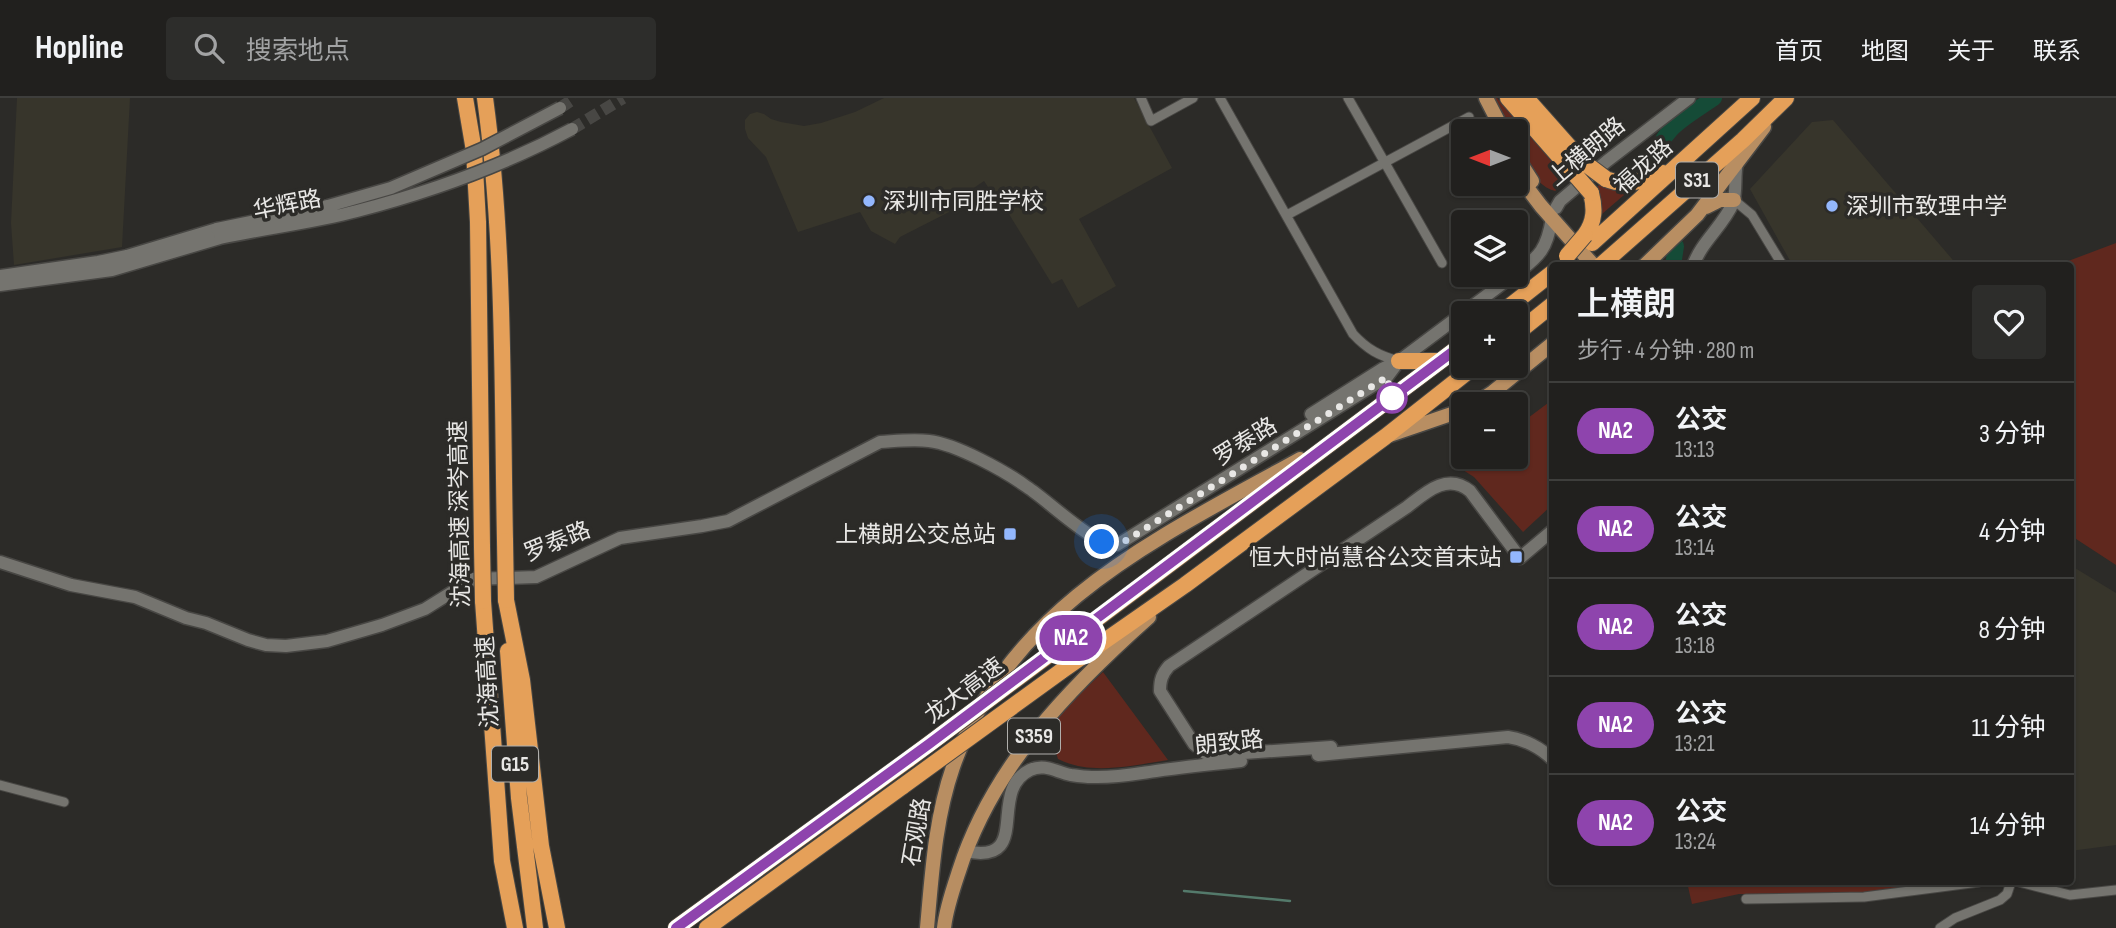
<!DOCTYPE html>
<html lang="zh">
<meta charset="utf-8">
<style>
:root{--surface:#21201e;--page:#2d2d2b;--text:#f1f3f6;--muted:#a2a3a4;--line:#3e3e3c}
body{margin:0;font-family:"Sofia Sans Condensed","Noto Sans SC",sans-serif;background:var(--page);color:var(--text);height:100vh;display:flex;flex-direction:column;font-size:26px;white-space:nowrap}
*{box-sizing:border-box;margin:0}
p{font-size:23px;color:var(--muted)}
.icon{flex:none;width:38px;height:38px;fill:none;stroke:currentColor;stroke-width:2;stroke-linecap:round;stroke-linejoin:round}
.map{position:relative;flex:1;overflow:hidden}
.details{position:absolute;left:1549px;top:164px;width:525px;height:623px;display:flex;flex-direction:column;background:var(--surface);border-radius:7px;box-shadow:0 2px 5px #0004,0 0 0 2px var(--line)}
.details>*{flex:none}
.badge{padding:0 14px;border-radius:23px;font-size:24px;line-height:46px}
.needle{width:46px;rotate:270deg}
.controls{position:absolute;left:1451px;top:21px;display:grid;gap:14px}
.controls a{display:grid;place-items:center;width:77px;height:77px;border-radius:7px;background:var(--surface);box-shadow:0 2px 5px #0004,0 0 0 2px var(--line);font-size:35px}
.you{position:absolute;width:35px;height:35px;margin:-18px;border:5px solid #fff;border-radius:50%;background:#1a73e8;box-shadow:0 0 0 10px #1a73e833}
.map>.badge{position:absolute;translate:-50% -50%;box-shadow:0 0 0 4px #fff}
.round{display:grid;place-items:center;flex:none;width:74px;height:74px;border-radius:7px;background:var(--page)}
.head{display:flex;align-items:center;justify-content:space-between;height:119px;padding:0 28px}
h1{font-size:33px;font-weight:600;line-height:52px}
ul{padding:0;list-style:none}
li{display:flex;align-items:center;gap:21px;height:98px;padding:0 28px;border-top:2px solid var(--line)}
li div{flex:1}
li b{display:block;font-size:26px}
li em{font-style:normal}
li .badge{min-width:77px;font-weight:700;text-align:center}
header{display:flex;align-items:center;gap:42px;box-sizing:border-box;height:98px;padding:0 35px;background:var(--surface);border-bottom:2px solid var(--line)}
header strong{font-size:33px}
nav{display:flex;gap:38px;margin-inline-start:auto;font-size:24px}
.search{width:490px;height:63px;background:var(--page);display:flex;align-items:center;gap:18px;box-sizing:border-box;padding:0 24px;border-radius:7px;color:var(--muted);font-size:26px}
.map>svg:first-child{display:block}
.built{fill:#37352b}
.green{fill:#60281e}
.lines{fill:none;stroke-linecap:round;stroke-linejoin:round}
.stream{stroke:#547a6b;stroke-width:2.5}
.river{stroke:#154b37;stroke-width:16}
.secondary-tunnel{stroke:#484744;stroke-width:12;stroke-dasharray:12 6;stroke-linecap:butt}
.street-casing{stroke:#484744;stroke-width:11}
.secondary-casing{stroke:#484744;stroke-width:15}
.primary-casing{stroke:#484744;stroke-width:17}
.highway-casing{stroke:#484744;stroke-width:18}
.street{stroke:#75746f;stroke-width:9}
.secondary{stroke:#75746f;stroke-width:12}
.primary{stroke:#b88e62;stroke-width:14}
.highway{stroke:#e5a059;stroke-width:16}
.secondary-bridge-casing{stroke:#484744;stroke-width:15;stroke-linecap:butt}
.highway-bridge-casing{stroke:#484744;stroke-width:18;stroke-linecap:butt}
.secondary-bridge{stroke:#75746f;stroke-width:12}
.highway-bridge{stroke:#e5a059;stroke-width:16}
.line-casing{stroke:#fff;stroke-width:16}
.line{stroke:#8e44ad;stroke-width:10}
.walk{stroke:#e8e7e5;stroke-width:7;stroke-dasharray:0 12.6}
.poi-dot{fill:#93b7fd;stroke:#2c2b28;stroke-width:2.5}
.stop-dot{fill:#fff;stroke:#8e44ad;stroke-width:3.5}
.labels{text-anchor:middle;stroke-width:7;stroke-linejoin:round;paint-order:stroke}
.shield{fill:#2c2b28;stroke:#b0afac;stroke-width:2}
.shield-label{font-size:21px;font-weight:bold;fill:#e8e7e5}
.street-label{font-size:23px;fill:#e8e7e5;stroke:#2c2b28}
.poi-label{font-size:23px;fill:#e8e7e5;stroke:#2c2b28;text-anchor:start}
</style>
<header>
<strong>Hopline</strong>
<div class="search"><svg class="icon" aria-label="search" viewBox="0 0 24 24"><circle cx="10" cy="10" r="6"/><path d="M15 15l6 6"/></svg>搜索地点</div>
<nav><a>首页</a><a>地图</a><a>关于</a><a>联系</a></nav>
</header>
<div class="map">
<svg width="2116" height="830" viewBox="0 0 2116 830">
<rect width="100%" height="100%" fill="#2c2b28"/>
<!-- built -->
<path class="built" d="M17 0H130L122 149 14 167 11 125Z
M884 0H1134L1172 70 1079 121 1116 188 1078 210 1062 181 1052 186 1004 108 994 98 984 83 947 108 949 114 900 139 895 146 871 133 860 114 798 134 766 59 748 40 745 31V22L750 16 757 14 764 16 771 21 781 24 804 28 821 25 855 14Z
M1833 22 1958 168H1793L1750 91 1812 24Z
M2070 467 2116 495V747L2070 753Z"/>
<!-- green -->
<path class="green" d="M1490 0H1497L1569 83 1555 93C1538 89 1523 66 1517 50 1515 45 1516 39 1516 33H1508Z
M1603 83 1631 91 1602 116 1599 113 1595 91Z
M2116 145V467L2070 437V168H2055Z
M1552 302V407L1523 434 1474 379 1460 370 1475 359H1516V329Z
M1103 574 1168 662C1134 667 1091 678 1058 661L1049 632 1067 608Z
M1687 784H1935L1863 795 1739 796 1692 806Z"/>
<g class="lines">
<!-- stream -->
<path class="stream" d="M1184 793 1290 803"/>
<!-- river -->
<path class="river" d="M1653 66C1661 30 1685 20 1714 0
M1673 168 1676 148"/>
<!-- secondary-tunnel -->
<path class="secondary-tunnel" d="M560 10 575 0
M572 31 623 0"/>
<defs>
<path id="street" d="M1141 0 1151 23 1193 0
M1220 0 1353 236C1367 251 1379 258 1399 263
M1348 0 1442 165
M1734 102 1752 117 1783 168
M1287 117 1469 19
M0 687 64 704
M2019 784 2070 797 2116 792
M1746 801 1864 799 1979 784
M1940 830 1955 820 2000 802 2007 796 2011 784"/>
<path id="secondary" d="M1556 110 1560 103 1607 63 1689 0
M1693 168C1701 144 1723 128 1733 105 1737 93 1734 78 1737 65
M1516 176C1540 158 1547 151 1552 120
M0 178 98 164 127 158 217 131
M0 187 112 172 220 140
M1311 316 1382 271 1399 263 1514 177
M0 464 71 487 135 499 186 520 206 525 248 542 266 547 286 548 327 543 382 527 425 511 473 481 536 479 620 440 702 428 728 423 880 344C897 343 913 341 929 343 956 346 1005 373 1027 389 1049 403 1092 447 1117 447L1387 279 1399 263
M1331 649 1216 657 1205 655 1194 646 1160 593C1160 582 1162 576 1169 568L1407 409C1425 395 1447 374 1470 393L1520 460 1552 433
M1318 657 1508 639C1524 641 1541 650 1552 661
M965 753C1034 768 986 693 1030 672 1045 665 1056 674 1071 677 1078 678 1085 679 1092 679 1114 680 1135 676 1156 673 1184 669 1212 666 1241 663"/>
<path id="primary" d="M1486 0 1503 33
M1516 58 1532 83
M1516 75 1541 108 1594 168
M1706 109 1720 102H1734
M1644 168 1697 117 1764 29
M1475 306 1493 294 1552 246
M1390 337 1463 312
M927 830C932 775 935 721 953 669 1009 507 1162 438 1300 361
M944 830C946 811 953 791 959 773 992 669 1069 590 1149 519"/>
<path id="highway" d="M465 0 474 53 478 124 482 449
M485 0C505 146 502 296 505 443
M1508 0 1571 72
M1526 0 1582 63
M1606 81C1627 90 1643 82 1663 75
M1585 137C1595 123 1595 110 1591 95
M1592 145 1752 0
M1600 168 1743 42 1786 0
M1501 215 1552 175
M1516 236 1552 207
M1399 263H1440
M506 502 522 582 541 748 557 830
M483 503 502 763 515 830
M508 553 519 700 535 830
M1050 556 1463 246
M1060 574 1185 487 1385 339 1475 268
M676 830 909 661
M707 830 903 688"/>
</defs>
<!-- street casing -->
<use href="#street" class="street-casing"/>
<!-- secondary casing -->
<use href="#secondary" class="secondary-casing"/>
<!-- primary casing -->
<use href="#primary" class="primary-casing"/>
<!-- highway casing -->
<use href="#highway" class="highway-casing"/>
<!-- street -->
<use href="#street" class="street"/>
<!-- secondary -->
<use href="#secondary" class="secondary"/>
<!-- primary -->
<use href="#primary" class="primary"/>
<!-- highway -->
<use href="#highway" class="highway"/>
<defs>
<path id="secondary-bridge" d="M217 131 328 108 391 90 482 51 560 10
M220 140C266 130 312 125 357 113 430 94 505 67 572 31"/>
<path id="highway-bridge" d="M1582 63 1606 81
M1571 72 1591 95
M1567 158 1585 137
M505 443 506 502
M482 449 483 503
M909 661 1050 556
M903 688 1060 574"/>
</defs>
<!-- secondary-bridge casing -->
<use href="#secondary-bridge" class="secondary-bridge-casing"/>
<!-- highway-bridge casing -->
<use href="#highway-bridge" class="highway-bridge-casing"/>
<!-- secondary-bridge -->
<use href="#secondary-bridge" class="secondary-bridge"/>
<!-- highway-bridge -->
<use href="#highway-bridge" class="highway-bridge"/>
</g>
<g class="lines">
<defs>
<path id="line" d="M676 830 929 646 1463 246"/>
</defs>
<!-- line casing -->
<use href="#line" class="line-casing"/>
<!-- line -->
<use href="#line" class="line"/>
<!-- walk -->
<path class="walk" d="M1102 444 1112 447 1122 445 1387 279 1392 300"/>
</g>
<!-- markers -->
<g class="poi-dot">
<circle cx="869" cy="103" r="7"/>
<circle cx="1832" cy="108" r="7"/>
<rect x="1003" y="429" width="14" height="14" rx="3.5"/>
<rect x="1509" y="452" width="14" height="14" rx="3.5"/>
</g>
<circle class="stop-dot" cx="1392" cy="300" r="14"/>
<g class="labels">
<!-- shield labels -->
<g class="shield">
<rect x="1676" y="64.5" width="42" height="35" rx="5"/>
<rect x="1008" y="620.5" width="52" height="35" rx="5"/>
<rect x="492" y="648.5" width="46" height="35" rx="5"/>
</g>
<g class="shield-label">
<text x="1697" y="89">S31</text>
<text x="1034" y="645">S359</text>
<text x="515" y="673">G15</text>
</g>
<!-- street labels -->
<g class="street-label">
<text transform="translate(1586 53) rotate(-40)" y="8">上横朗路</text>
<text transform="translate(1643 68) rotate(-42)" y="8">福龙路</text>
<text transform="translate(287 106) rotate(-11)" y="8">华辉路</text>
<text transform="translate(1245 343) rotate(-32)" y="8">罗泰路</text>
<text transform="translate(459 416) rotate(-91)" y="8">沈海高速 深岑高速</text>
<text transform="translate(557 443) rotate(-22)" y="8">罗泰路</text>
<text transform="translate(487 584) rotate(-93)" y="8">沈海高速</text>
<text transform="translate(964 592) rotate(-37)" y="8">龙大高速</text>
<text transform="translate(1229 644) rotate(-6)" y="8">朗致路</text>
<text transform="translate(916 734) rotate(-80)" y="8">石观路</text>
</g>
<!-- poi labels -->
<g class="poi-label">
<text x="883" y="111">深圳市同胜学校</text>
<text x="1846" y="116">深圳市致理中学</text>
<text x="996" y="444" text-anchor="end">上横朗公交总站</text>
<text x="1502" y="467" text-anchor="end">恒大时尚慧谷公交首末站</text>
</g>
</g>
</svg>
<div class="controls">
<a><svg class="needle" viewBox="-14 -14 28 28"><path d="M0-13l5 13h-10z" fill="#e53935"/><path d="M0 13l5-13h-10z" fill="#a2a3a4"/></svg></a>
<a><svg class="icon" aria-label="layers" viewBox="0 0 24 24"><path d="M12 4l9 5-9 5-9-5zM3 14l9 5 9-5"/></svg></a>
<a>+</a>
<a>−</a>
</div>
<div class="you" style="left:1102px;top:444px"></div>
<b class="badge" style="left:1071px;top:540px;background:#8e44ad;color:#fff">NA2</b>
<section class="details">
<div class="head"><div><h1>上横朗</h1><p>步行 · 4 分钟 · 280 m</p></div><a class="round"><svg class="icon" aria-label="heart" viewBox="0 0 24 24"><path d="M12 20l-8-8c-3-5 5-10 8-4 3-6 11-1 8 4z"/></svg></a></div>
<ul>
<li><span class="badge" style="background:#8e44ad;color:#fff">NA2</span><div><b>公交</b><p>13:13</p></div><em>3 分钟</em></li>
<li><span class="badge" style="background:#8e44ad;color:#fff">NA2</span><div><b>公交</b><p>13:14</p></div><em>4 分钟</em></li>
<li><span class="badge" style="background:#8e44ad;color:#fff">NA2</span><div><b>公交</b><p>13:18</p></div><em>8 分钟</em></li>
<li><span class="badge" style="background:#8e44ad;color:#fff">NA2</span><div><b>公交</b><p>13:21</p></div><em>11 分钟</em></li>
<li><span class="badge" style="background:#8e44ad;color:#fff">NA2</span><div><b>公交</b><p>13:24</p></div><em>14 分钟</em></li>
</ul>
</section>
</div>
